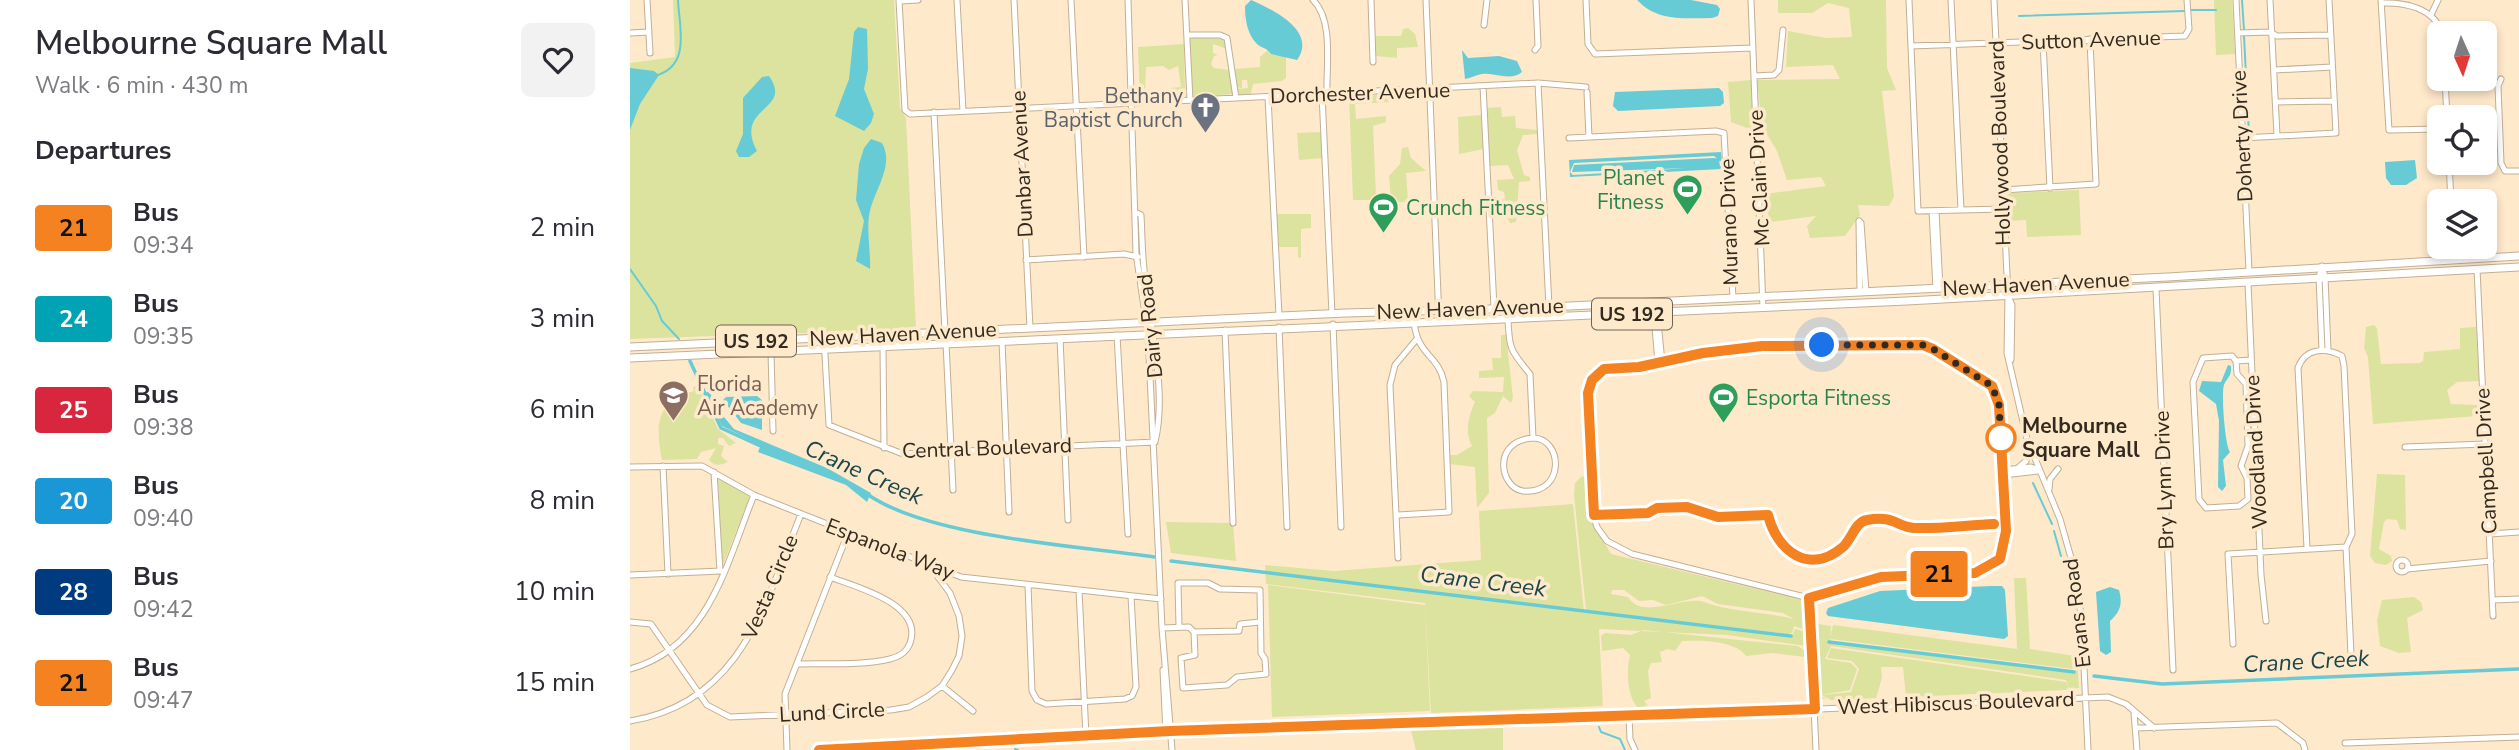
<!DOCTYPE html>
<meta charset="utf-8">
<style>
:root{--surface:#fff;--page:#f2f2f3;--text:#2b2b33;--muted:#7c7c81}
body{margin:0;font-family:"Nunito Sans",sans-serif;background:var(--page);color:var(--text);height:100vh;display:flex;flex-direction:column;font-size:26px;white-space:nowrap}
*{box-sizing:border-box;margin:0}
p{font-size:23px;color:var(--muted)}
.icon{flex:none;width:38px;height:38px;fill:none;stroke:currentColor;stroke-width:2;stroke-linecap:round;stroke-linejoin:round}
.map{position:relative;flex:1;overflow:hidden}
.drawer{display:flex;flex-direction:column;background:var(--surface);width:630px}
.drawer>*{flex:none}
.badge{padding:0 14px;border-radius:5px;font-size:24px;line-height:46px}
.needle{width:46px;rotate:177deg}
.buttons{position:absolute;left:1797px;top:21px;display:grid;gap:14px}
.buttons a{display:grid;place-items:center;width:70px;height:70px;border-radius:10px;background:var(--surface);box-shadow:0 4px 10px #0003;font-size:35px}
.you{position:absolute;width:35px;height:35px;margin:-18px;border:5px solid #fff;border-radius:50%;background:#1a73e8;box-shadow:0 0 0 10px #1a73e833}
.map>.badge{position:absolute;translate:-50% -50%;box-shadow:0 0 0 4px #fff}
h2{padding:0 35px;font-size:26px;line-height:63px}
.round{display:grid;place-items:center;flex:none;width:74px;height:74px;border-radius:10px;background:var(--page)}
.headline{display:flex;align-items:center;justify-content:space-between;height:119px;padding:0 35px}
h1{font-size:33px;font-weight:600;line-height:52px}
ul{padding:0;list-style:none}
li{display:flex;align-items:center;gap:21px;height:91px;padding:0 35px}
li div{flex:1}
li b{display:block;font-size:26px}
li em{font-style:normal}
li .badge{min-width:77px;font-weight:700;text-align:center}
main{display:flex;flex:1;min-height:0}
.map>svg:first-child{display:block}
.green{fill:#dbe39f;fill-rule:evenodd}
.water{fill:#67cbd5}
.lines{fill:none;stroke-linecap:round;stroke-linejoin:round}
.stream{stroke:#67cbd5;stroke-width:2}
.canal{stroke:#67cbd5;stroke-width:3.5}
.minor-casing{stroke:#c3af93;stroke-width:7}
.major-casing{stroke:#c3af93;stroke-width:9}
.minor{stroke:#fff;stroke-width:5}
.major{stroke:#fff;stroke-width:7}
.line-casing{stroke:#fff;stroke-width:16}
.line{stroke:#f58220;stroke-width:10}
.walk{stroke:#322a1f;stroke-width:7;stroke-dasharray:0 12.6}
.stop-dot{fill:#fff;stroke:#f58220;stroke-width:3.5}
.labels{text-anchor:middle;stroke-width:7;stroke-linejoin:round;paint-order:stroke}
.shield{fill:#ffe9cb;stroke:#706353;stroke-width:2}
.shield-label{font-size:19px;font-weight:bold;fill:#322a1f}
.street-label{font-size:21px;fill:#322a1f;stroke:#ffe9cb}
.worship-label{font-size:21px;fill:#5b616d;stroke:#ffe9cb;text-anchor:end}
.leisure-label{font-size:21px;fill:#27864d;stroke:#ffe9cb;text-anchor:start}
.education-label{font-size:21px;fill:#785e54;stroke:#ffe9cb;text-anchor:start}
.stop-label{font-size:21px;font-weight:bold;fill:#322a1f;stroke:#ffe9cb;text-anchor:start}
.water-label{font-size:23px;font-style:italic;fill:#18464a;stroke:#ffe9cb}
</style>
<main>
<section class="drawer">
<div class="headline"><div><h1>Melbourne Square Mall</h1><p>Walk · 6 min · 430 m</p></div><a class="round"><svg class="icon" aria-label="heart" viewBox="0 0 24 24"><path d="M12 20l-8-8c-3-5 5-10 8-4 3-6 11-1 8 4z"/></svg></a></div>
<h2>Departures</h2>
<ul>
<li><span class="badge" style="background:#f58220;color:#111">21</span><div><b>Bus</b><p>09:34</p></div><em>2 min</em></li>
<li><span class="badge" style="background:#00a3b4;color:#fff">24</span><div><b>Bus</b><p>09:35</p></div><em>3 min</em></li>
<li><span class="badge" style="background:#d7263d;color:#fff">25</span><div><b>Bus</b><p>09:38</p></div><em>6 min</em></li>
<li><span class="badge" style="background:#1998d5;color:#fff">20</span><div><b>Bus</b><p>09:40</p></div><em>8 min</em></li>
<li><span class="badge" style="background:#003b80;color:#fff">28</span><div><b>Bus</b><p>09:42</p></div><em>10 min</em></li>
<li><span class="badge" style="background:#f58220;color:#111">21</span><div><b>Bus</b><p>09:47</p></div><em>15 min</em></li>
</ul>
</section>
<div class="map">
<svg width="1889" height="750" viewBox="0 0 1889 750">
<rect width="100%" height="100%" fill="#ffe9cb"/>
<!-- green -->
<path class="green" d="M43 0H264L270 108 276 118 286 329 0 339V63L45 57Z
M1148 0H1256L1257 68 1266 90 1252 91 1264 197 1259 206 1228 205 1230 215 1215 236 1180 238 1177 226 1186 216 1140 222 1134 194 1196 186 1191 177 1157 180 1147 151 1132 126 1127 80 1210 79 1203 65 1156 67 1158 31 1196 38 1222 37 1219 8 1198 3 1182 13H1148Z
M1584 0H1602L1605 54 1586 55Z
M778 28 785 34 788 47 767 48V58L746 56 745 36H771L773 29Z
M583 37 595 40 597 49 583 44V53L588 55 584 56 581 64 584 68 600 70 603 94 566 97 562 95 559 38Z
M554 44 555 97 541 96V88L551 87 548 66 539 70 533 66 516 67 515 90 535 89V97L510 99 508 47Z
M638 50 641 54 656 56V78L652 81 623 84 621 94 609 95 607 89 618 88 617 80H612V88L607 87 605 69 630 67V57Z
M1121 80 1124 127 1117 128 1101 122 1098 82Z
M754 95 759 102 725 104 726 119 756 116V122L743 126 746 196 741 200H723L719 96Z
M871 107 872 117 885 116 886 128 908 130 907 134 893 135 887 150 894 175 900 177V181L889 182 886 222 880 223 875 213 862 207 863 201 875 199 874 192 868 190 867 180 884 179 878 165 860 166 855 108Z
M851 115 854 149 829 154 828 117Z
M691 132 693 158 669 160 667 133Z
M778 147 781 158 796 171 776 173 778 201 800 200 782 203 761 201 759 176 770 164 772 148Z
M1449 190 1451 235 1397 237 1396 220 1378 221 1377 193Z
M646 214H681V228L671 229V258L668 257V247H646Z
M1744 325 1747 328 1751 364 1789 363 1793 361 1794 352 1830 349V328L1846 327 1849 381 1827 382 1817 390 1821 404 1848 405 1847 416 1743 424 1738 357 1734 348 1736 327Z
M871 335H876L883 398 881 403 873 396 865 413 857 418 859 493 847 508 845 467 819 464 818 455H827L842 446C834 431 839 415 845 402L839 396 843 391 873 392 874 377 849 378V371L863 370 862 358H871Z
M68 385 88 429 106 443 99 446 93 438H88V444L94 446 91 456 98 462C91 465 85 467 79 460L86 448 71 452 67 459 32 460C25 424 26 402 64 391L63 387Z
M1747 474 1775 475 1776 530 1770 529 1767 520 1757 519 1754 522 1749 549 1761 556 1762 561 1756 565 1745 563 1740 556Z
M952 476 959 480 960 517 981 554 1172 600 1176 630 1164 626 1162 633 1158 634 956 610 944 495 945 483ZM982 590H994L1009 601 1023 600 1036 605 1072 596 1088 604 1153 613 1164 619C1135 612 1101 612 1074 602 1055 595 1012 621 998 597L981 594Z
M88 477 120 496 91 570Z
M943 504 954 612 1158 636 1163 634 1165 629 1176 632 1178 623 1182 700 1176 646 1097 635 969 629 973 706 801 713 795 603 636 584 635 565 704 571 851 560 849 511Z
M536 522 603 523 606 561 541 553Z
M1384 578H1396L1400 649 1445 656 1443 669 1200 639 1203 625 1387 649Z
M638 585 795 605 800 711 642 717Z
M1784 597 1791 602 1793 610 1777 618 1781 652 1769 653 1750 646 1747 620 1752 600Z
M1182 623 1201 626 1200 641 1443 671 1447 668V656L1449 688 1440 689 1436 680 1201 646 1195 659 1221 663 1227 669 1220 690 1190 695 1196 699 1186 700Z
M1014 630 1168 646 1175 651V657L1142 653 1116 656C1106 640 1069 640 1052 641L1045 651 1038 649 1030 652 1032 662 1021 663 1018 671 1021 698 1014 701 1018 705 1008 708C997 696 996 671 1000 655L993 648 972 651 971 636 975 633 1001 635Z
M1201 648 1436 682 1439 687 1436 690 1276 697 1273 667H1251L1252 678 1246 698 1201 700 1191 695 1221 692 1229 669 1222 661 1197 658Z
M873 728V750H786L781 731Z"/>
<!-- water -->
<path class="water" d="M621 0C642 9 688 31 667 60L641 54C636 47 633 49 627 44 617 34 615 19 615 6Z
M1007 0H1061L1087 5 1090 9 1088 16 1082 18C1054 18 1028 22 1007 0Z
M228 27 237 29 238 69 234 89 244 114 241 123 234 131 205 116 219 79 224 32Z
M832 50 838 58 869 56 887 61 892 72C880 82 865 72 852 74 846 75 841 78 835 79Z
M0 68 24 71 29 75 10 104 0 130Z
M139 76C164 112 103 105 127 151L119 157H109L106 151 113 134V98L132 77Z
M1089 88 1093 92 1094 103 1090 106 988 111 983 106 985 92Z
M241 139 252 143C264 164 247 186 241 207 235 225 241 250 240 269L226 261 234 221 226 200 229 164 234 148Z
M1091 152 1092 163 1084 156 944 163 940 172 943 175 1092 166V169L940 177 939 160Z
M1084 158 1089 159 1090 167 942 172 944 165Z
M1785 160 1787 178 1776 185H1761L1756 178 1755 162Z
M1598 365 1601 366C1602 377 1597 377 1594 385 1591 392 1595 446 1600 452L1593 460 1596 486 1592 491 1588 487 1589 421 1586 404 1569 391 1572 381 1591 382Z
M76 392H80L84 405 104 429 197 468 241 493 237 502 216 485 128 452 131 445 92 426Z
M127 396 132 400V430L111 423 93 400 96 397Z
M1361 586H1372L1375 590 1378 636 1374 639 1198 616 1196 613 1198 608 1250 591Z
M1480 587 1489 590C1493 604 1490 612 1480 621L1481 652 1476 655 1470 651 1466 592Z"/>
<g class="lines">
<!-- stream -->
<path class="stream" d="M1612 0 1614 30
M1561 10H1586
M1389 16 1555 11
M1614 36 1619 134
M28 75C61 64 49 26 48 0
M1619 140 1620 162
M0 269 26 306 32 321 49 339
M1403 483 1422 524
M1424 531 1431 556
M969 727 971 732 990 739 995 750
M385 749 388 750"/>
<!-- canal -->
<path class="canal" d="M60 361 91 428 135 448
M237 494C298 537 448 546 524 557
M541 561 1161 636
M1199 642 1444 672
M1464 676 1532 684 1889 669"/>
<defs>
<path id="minor" d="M17 0 20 53
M269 0 275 110 280 114 908 83 956 87
M327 0 333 111
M384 0 400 328
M441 0 454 257
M498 0 506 253 518 334 532 628 542 750
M555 0 560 100
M683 0C704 20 696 67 697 94
M741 0 743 62
M796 0 809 320
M956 0 958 44 965 54 1122 48
M1121 0 1133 308
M1279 0 1288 211 1374 209
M1321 0 1331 210
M1364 0 1378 296 1377 353 1397 439 1430 519 1447 579 1452 626 1458 750
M1606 0 1619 271
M1640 0 1647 135
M1751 0 1759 130 1810 129
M270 1 288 0
M1751 3C1775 2 1804 8 1812 33
M1801 15 1808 0
M854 25 857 0
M0 33 19 32
M1608 33 1640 32 1647 36 1701 35
M557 35H590L597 38 606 98
M1413 41 1420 188
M1281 46 1555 36 1559 29 1557 0
M905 50 908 46 906 0
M1644 70 1702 67
M1124 76 1144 75 1149 70 1153 30
M1815 79 1817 117
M1871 79 1868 86 1871 163 1875 171H1889
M908 83 919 307
M853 86 864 308
M957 92 959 137
M692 94 702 314
M638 97 649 316
M1646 102 1704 101
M304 112 315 332
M939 138 1086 131 1094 133 1103 298
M1613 138 1706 133 1699 0
M1819 163 1821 201
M1373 190 1466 184 1460 39
M1302 211 1306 289
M1306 211 1310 288
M507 213 511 215C512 233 512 251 514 269 518 324 538 388 525 442
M1229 221 1231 223 1236 292
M1229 221 1230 292
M1823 247 1824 259
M396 260 494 254 508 257
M1692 266 1695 277 1698 350
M1847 269 1863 616
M1618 283 1631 575 1636 621
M1526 289 1543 670
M1378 296 1382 305 1381 360
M1026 302 1032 362
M1027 313 1024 316 1028 362
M878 319C879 350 881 351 900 374L903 438C861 441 870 488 893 491 936 495 933 438 903 438
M703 324 711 527
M649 327 657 527
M595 330 603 523
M487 335 498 534
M194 338 199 425 273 454 525 442
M430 338 438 520
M372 341 379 512
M316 343 323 490
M1204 345 1297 346 1362 386 1369 406 1376 542 1370 559 1355 570 1251 577 1179 598 1002 554 977 541 967 527 963 515 958 393 969 372 982 367H1009L1087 351 1132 346Z
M253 346 254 448
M1692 350 1689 277 1692 266
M141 351 143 431
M1606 361 1607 374 1616 384 1618 446 1611 466 1617 478 1618 499 1609 506 1576 508 1569 499 1563 382 1573 358 1602 356 1606 361 1621 360
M1775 447 1855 444
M33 466 38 574
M0 467 72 466 124 495 331 577 531 599
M1388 468 1396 461 1400 450
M1373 470 1401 467 1409 470
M84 472 90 571
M1373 475 1408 471
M1419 490 1420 479 1428 469
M768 515 819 512 814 382C808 354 787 356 784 321
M1860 534 1889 532
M1716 547 1721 654
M1677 548 1668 368C1675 348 1695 347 1712 356L1714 366 1722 534 1716 547
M768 558 760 385 765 365 786 340
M1766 566a6 6 0 1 1 12 0a6 6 0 1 1-12 0Z
M1777 569 1861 561
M0 575 91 571
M398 585 402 691 407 700 416 704 495 699 502 696 506 687 501 596
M449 590 456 736
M1179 598 1186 750
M1863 600 1889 599
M0 622 21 624 77 705 100 717 261 710 279 707 297 697 312 686 322 670 329 656 332 636 329 616 320 593 302 569
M549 627 548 583H578L590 589 630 590 631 653 635 659 636 674 607 677 597 685 553 688 551 658 565 655 564 632
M532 628 559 627 564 632 609 631 610 624 630 622
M1603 644 1598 554 1716 547
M167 664C197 663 231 666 260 659 268 657 277 652 280 643 294 604 226 587 200 577
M0 669C79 648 97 562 124 495
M533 670 536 733
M312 686 343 711
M1504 713 1507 750
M999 717 1000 739 1005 750
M0 721C111 703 135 604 171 514
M1506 728 1647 723 1673 743 1675 750
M1715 743 1889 737
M157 750 155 694 218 533
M190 750 540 731 999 717 1478 697 1496 704 1524 728"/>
<path id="major" d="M0 347 716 313 898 308 1538 277 1889 256
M0 358 1277 301 1889 267"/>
</defs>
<!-- minor casing -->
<use href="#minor" class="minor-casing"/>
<!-- major casing -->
<use href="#major" class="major-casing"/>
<!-- minor -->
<use href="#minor" class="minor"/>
<!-- major -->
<use href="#major" class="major"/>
</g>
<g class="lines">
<defs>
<path id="line" d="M189 750 540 731 1185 709 1179 598 1251 577 1345 573 1370 559 1376 531 1369 405 1362 386 1303 349 1293 345 1132 346 1073 353 1009 367 974 369 962 380 958 393 964 515 1018 513 1027 508 1057 507 1088 517 1138 515C1147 551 1179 576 1213 547 1222 539 1225 522 1237 520 1263 515 1266 526 1284 528 1310 529 1338 525 1364 524"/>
</defs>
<!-- line casing -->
<use href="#line" class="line-casing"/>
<!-- line -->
<use href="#line" class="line"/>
<!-- walk -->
<path class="walk" d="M1192 345H1293L1303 349 1362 386 1369 405 1371 441V438"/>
</g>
<!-- icons -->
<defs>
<symbol id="church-pin" viewBox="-11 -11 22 30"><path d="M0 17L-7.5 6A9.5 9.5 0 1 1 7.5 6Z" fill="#6b7280" stroke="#ffe9cb"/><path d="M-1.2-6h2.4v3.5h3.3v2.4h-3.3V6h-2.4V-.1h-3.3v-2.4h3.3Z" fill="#fff"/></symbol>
<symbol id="stadium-pin" viewBox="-11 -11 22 30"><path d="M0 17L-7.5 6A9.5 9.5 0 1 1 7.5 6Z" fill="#2e9e5b" stroke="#ffe9cb"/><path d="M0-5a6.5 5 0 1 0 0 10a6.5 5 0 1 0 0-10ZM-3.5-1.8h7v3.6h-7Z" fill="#fff"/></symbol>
<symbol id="school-pin" viewBox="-11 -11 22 30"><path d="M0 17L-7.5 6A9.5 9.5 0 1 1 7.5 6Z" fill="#8d6e63" stroke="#ffe9cb"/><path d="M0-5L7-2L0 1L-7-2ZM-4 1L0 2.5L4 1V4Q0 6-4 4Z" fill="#fff"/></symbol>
</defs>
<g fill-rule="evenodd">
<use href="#church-pin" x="558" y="90" width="35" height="47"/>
<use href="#stadium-pin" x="1040" y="172" width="35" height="47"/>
<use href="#stadium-pin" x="736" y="190" width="35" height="47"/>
<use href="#school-pin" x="26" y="378" width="35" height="47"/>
<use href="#stadium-pin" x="1076" y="380" width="35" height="47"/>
</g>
<!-- markers -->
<circle class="stop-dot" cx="1371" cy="438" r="14"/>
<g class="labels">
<!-- shield labels -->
<g class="shield">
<rect x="962" y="298.5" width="80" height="31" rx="5"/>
<rect x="86" y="325.5" width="80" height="31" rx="5"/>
</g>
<g class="shield-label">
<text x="1002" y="321">US 192</text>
<text x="126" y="348">US 192</text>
</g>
<!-- street labels -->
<g class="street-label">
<text transform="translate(1461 40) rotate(-2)" y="7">Sutton Avenue</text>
<text transform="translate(730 93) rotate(-2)" y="7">Dorchester Avenue</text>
<text transform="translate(1612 136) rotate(-93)" y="7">Doherty Drive</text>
<text transform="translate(1370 143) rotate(-92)" y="7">Hollywood Boulevard</text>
<text transform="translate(392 164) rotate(-93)" y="7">Dunbar Avenue</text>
<text transform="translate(1129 178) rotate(-93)" y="7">Mc Clain Drive</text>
<text transform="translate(1099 222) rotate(-92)" y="7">Murano Drive</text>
<text transform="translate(1406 284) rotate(-3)" y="7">New Haven Avenue</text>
<text transform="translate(840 309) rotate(-2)" y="7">New Haven Avenue</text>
<text transform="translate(520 326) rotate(-96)" y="7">Dairy Road</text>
<text transform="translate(273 334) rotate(-3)" y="7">New Haven Avenue</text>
<text transform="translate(357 448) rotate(-2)" y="7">Central Boulevard</text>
<text transform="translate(1626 452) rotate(-93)" y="7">Woodland Drive</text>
<text transform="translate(1856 461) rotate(-93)" y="7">Campbell Drive</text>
<text transform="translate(1534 480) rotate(-92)" y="7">Bry Lynn Drive</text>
<text transform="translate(260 549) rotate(21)" y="7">Espanola Way</text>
<text transform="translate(140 587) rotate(-67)" y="7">Vesta Circle</text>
<text transform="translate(1447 613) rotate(-97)" y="7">Evans Road</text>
<text transform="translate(1326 703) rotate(-2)" y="7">West Hibiscus Boulevard</text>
<text transform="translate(202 712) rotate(-3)" y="7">Lund Circle</text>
</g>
<!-- worship labels -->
<g class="worship-label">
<text x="553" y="103">Bethany<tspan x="553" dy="24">Baptist Church</tspan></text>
</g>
<!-- leisure labels -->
<g class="leisure-label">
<text x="1034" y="185" text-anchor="end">Planet<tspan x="1034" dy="24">Fitness</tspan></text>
<text x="776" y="215">Crunch Fitness</text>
<text x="1116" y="405">Esporta Fitness</text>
</g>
<!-- education labels -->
<g class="education-label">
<text x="67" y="391">Florida<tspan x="67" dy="24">Air Academy</tspan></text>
</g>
<!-- stop labels -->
<g class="stop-label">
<text x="1392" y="433">Melbourne<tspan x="1392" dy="24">Square Mall</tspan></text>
</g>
<!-- water labels -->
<g class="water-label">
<text transform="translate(234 472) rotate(24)" y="8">Crane Creek</text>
<text transform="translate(853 581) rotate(7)" y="8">Crane Creek</text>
<text transform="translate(1676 661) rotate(-3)" y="8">Crane Creek</text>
</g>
</g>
</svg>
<div class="buttons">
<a><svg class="needle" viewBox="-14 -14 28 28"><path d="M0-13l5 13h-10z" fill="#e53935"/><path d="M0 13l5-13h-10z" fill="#7c7c81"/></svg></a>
<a><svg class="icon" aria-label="locate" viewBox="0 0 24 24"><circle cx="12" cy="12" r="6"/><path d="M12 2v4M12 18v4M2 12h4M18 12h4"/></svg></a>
<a><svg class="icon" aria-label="layers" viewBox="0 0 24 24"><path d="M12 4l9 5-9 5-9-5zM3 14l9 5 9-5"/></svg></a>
</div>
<div class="you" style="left:1192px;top:345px"></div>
<b class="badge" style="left:1309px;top:574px;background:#f58220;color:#111">21</b>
</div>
</main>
